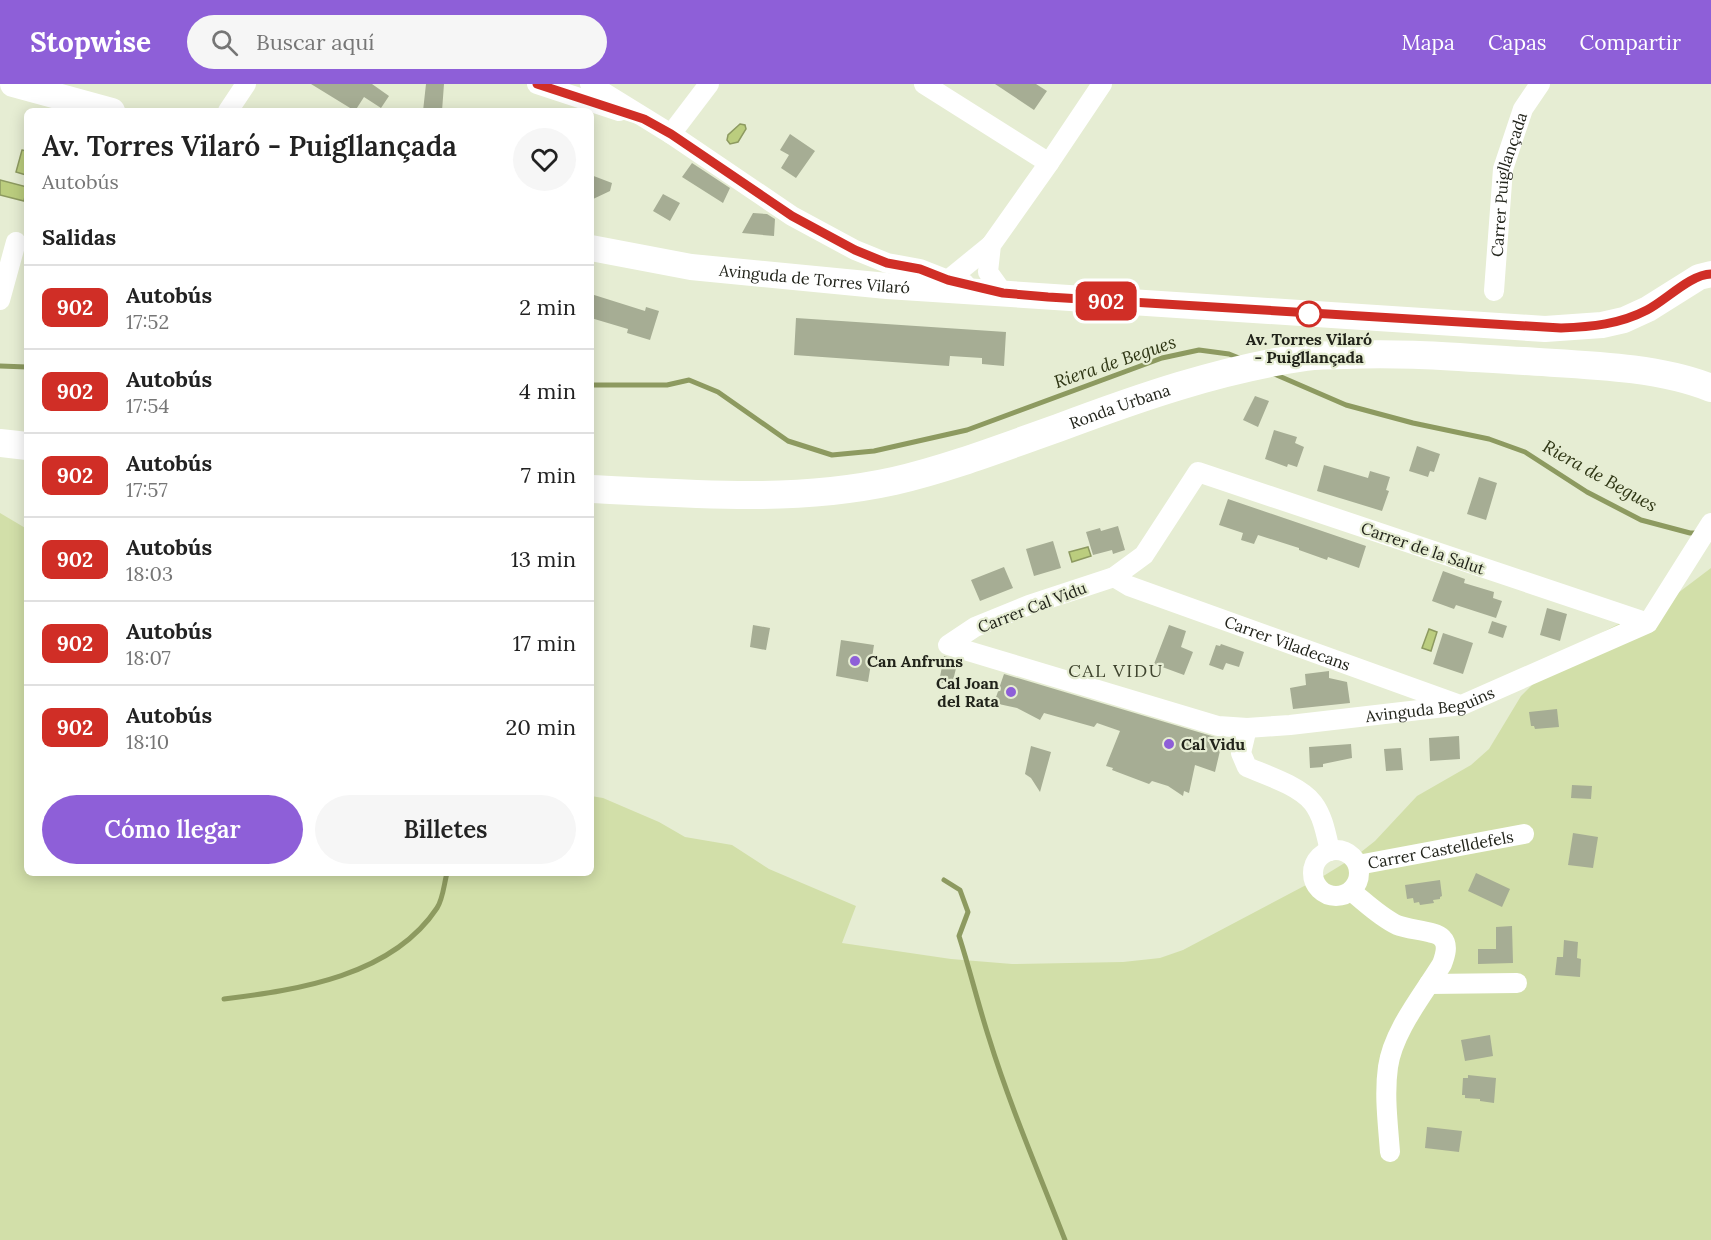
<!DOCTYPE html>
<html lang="es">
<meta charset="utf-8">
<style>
:root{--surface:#fff;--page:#f6f6f6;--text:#222;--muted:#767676;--line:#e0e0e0;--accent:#8e5fd8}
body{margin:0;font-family:Lora,serif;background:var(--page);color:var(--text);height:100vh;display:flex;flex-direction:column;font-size:22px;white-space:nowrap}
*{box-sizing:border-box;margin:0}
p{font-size:20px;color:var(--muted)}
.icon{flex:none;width:33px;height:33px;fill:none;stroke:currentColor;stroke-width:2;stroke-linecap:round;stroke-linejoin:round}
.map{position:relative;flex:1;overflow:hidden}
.drawer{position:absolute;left:24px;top:24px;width:570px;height:768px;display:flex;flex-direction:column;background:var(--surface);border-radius:9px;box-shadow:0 3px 15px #0003}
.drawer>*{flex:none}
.badge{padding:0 12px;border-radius:9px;font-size:21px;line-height:39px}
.map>.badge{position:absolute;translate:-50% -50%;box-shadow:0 0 0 3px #fff}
h2{padding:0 18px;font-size:22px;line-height:54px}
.round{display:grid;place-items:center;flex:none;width:63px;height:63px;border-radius:32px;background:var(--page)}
.overview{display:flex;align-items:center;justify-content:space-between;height:102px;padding:0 18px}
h1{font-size:28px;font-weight:600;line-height:45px}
.action{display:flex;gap:12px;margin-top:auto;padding:12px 18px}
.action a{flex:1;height:69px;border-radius:36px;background:var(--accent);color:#fff;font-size:24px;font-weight:600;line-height:69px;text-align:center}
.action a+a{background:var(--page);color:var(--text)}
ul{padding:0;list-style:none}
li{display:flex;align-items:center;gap:18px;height:84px;padding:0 18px;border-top:2px solid var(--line)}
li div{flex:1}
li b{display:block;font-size:22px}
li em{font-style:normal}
li .badge{min-width:66px;font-weight:700;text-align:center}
header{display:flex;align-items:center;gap:36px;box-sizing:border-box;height:84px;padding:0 30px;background:var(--accent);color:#fff}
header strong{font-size:28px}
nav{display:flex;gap:33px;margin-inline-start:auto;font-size:21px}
.search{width:420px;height:54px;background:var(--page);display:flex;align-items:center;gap:15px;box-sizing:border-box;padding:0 21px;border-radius:33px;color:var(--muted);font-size:22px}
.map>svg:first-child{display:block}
.green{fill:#d2dfa9}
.water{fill:#bbcd7e;stroke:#8d9a60;stroke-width:1.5}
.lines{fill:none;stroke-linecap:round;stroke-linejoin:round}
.stream{stroke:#8d9a60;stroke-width:5}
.building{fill:#a6ad94}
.minor{stroke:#fff;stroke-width:20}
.tertiary{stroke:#fff;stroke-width:26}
.secondary{stroke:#fff;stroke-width:28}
.line-casing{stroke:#fff;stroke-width:14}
.line{stroke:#d02e26;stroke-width:9}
.stop-dot{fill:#fff;stroke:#d02e26;stroke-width:3}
.poi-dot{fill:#8e5fd8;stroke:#e6edd3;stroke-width:2}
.labels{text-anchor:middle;stroke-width:4.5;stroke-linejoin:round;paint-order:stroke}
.street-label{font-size:16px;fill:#21231a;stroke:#e6edd3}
.stop-label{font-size:16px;font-weight:bold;fill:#21231a;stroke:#e6edd3}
.poi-label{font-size:16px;font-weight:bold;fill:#21231a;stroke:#e6edd3;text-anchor:start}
.water-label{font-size:18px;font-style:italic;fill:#2e3513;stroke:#e6edd3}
.neighbourhood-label{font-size:18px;letter-spacing:1.5px;fill:#40452f;stroke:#e6edd3}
</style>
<header>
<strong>Stopwise</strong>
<div class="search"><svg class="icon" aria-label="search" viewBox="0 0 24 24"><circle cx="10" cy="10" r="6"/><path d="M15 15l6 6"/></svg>Buscar aquí</div>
<nav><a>Mapa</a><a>Capas</a><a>Compartir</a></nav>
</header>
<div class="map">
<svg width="1711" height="1156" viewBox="0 0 1711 1156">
<rect width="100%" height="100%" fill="#e6edd3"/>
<!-- green -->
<path class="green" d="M0 429 27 445V789H591V712L603 714 659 738 685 753 732 761 769 785 856 822 842 859 951 875 1012 880 1123 878 1160 874 1183 866 1325 791 1356 772 1375 757 1417 712 1471 681 1489 665 1521 612 1538 595 1597 551 1674 512 1711 484V1156H0Z"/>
<!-- water -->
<path class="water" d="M740 40 745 41 746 45 738 58 730 60 727 56 728 51Z
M22 66 27 67 26 91 16 88Z
M0 96 27 103 24 117 0 111Z
M1088 463 1091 472 1072 478 1069 468Z
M1429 545 1437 548 1431 567 1422 564Z"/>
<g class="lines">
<!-- stream -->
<path class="stream" d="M0 282 27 283
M1272 289 1346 321 1413 339 1489 355 1525 368 1587 408 1641 436 1690 449H1700
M591 301H667L689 296 718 308 788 357 832 371 874 367 967 346 1162 274 1199 266 1229 270 1239 274
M944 796 960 806 968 828 959 852C970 886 978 920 989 954 1010 1022 1039 1089 1065 1156
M224 915C298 906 392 892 437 824 443 815 444 800 447 789"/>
</g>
<!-- building -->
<path class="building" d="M311 0H372L389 12 381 24 364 13 355 27Z
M426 0H444L442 27H423Z
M995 0H1036L1047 7 1034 26Z
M790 50 815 67 796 94 781 84 789 71 780 66Z
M692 79 730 104 723 119 682 93Z
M591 91 612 99 610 107 591 116Z
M663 110 680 119 670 137 653 127Z
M753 129 767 130 775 135 774 152 742 149Z
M591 210 645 227 646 223 659 227 650 256 627 249 628 245 591 234Z
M796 234 1006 248 1004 282 982 280V274L950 272 949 282 794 271Z
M1255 312 1269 317 1258 343 1243 336Z
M1274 346 1297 353 1295 359 1304 363 1297 383 1288 380 1287 383 1265 375Z
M1417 362 1440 370 1434 388 1430 387 1428 393 1409 387Z
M1324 381 1368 394 1370 387 1390 393 1386 406 1389 407 1382 427 1317 407Z
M1479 393 1497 399 1486 436 1467 430Z
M1228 415 1366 462 1359 484 1328 473 1327 476 1299 466V464L1258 451 1254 460 1241 456 1243 449 1219 441Z
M1118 442 1125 466 1113 470 1112 466 1093 471 1086 448 1100 444 1101 447Z
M1053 457 1061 484 1034 492 1026 465Z
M1004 483 1013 504 980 517 971 496Z
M1443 487 1465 495 1464 499 1494 508 1493 514 1502 517 1496 534 1456 521 1454 525 1432 517Z
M1547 524 1567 530 1560 557 1540 551Z
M1492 537 1507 542 1503 554 1488 549Z
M753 541 770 544 766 566 750 563Z
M1169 541 1186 547 1181 563 1193 568 1184 591 1154 580Z
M1443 549 1473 559 1463 590 1433 580Z
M841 556 874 561 868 598 836 592Z
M1221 560 1244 568 1239 583 1226 579 1223 586 1209 581 1216 561 1220 562Z
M944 572 958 576 952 601 939 598Z
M1329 587V594L1347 598 1350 619 1293 625 1290 604 1306 601 1305 590Z
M1004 590 1215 653 1223 654 1215 688 1195 681 1189 709 1184 707 1183 712 1168 702 1152 697 1149 700 1112 686 1113 684 1106 682 1120 647 1097 639 1094 643 1044 629 1040 636 1017 624 994 619Z
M1557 625 1559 643 1535 645 1534 642H1531L1529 628Z
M1459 652 1460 675 1430 677 1429 654Z
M1351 660 1352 674 1323 680V683L1310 684 1309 663Z
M1031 662 1051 668 1040 708 1031 694 1025 690Z
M1401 664 1403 686 1386 687 1384 665Z
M1572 701 1592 702 1591 715 1571 714Z
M1573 749 1598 753 1593 784 1568 781Z
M1476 789 1510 805 1502 823 1468 807Z
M1440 796 1442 812 1440 813V815L1433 816 1434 819 1420 821 1419 818 1414 819 1413 814 1407 815 1405 801Z
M1512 842 1513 879 1478 880V865H1496V843Z
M1564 856 1578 858 1577 874 1581 875 1580 893 1555 891 1557 873H1563Z
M1490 951 1493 972 1465 977 1461 956Z
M1468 991 1496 994 1494 1019 1480 1017V1015L1465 1014V1011H1462L1463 994H1468Z
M1427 1043 1462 1047 1459 1068 1425 1064Z"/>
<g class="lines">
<!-- minor -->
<g class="minor">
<path d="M537 0 619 27"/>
<path d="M590 0 671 50 792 132 855 166 887 179 920 185 948 196 965 200"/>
<path d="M924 0 1049 79"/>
<path d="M228 27 246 0"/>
<path d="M671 50 709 0"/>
<path d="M948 196 991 161"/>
<path id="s1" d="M1494 207 1503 85 1523 25 1540 0"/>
<path d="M1003 209 988 188 991 161 1049 79 1102 0"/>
<path d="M0 216 16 158"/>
<path id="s2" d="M1114 493 1129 502 1457 620"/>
<path id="s3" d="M1648 539 1198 388 1144 471 1114 493 1029 521 975 543 948 561 1218 642 1247 644 1290 641 1462 621 1648 539 1711 439"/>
<path d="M1247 644 1241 669 1247 683C1266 691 1300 702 1313 719 1323 732 1326 750 1330 767"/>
<circle cx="1336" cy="789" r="23"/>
<path id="s4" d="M1358 781 1524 750"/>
<path d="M1351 807C1365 818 1380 833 1397 841 1409 846 1436 847 1442 854 1449 861 1445 872 1442 880 1423 911 1393 947 1388 983 1384 1011 1388 1040 1390 1068"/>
<path d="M1429 900 1517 899"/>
</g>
<!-- tertiary -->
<g class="tertiary">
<path d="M13 0 112 27"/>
<path id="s5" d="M591 164 691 183 887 202 1545 245 1602 241 1624 236 1648 225 1699 193 1711 190"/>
</g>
<!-- secondary -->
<g class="secondary">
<path d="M0 359 27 362"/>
<path id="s6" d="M591 405C693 410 794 419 894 397 950 384 1004 363 1058 344 1138 314 1221 285 1306 273 1319 271 1333 271 1346 271 1406 268 1465 274 1524 277 1583 281 1656 282 1711 304"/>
</g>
</g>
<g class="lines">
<defs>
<path id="line" d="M537 0 644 35 671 50 792 132 855 166 887 179 920 185 948 196 1003 209 1048 213 1561 244C1592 243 1620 240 1647 226 1665 217 1691 190 1711 190"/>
</defs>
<!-- line casing -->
<use href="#line" class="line-casing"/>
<!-- line -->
<use href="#line" class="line"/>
</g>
<!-- markers -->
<circle class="stop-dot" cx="1309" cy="230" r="12"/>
<g class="poi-dot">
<circle cx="855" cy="577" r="6"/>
<circle cx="1011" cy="608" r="6"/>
<circle cx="1169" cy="660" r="6"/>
</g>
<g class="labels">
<!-- street labels -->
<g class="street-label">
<text dy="6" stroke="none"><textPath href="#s1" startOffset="108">Carrer Puigllançada</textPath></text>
<text dy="6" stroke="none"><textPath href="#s5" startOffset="226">Avinguda de Torres Vilaró</textPath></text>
<text dy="6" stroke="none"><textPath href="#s6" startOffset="542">Ronda Urbana</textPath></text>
<text transform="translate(1423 464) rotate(19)" y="6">Carrer de la Salut</text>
<text transform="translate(1032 523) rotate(-21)" y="6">Carrer Cal Vidu</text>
<text dy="6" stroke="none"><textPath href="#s2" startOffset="186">Carrer Viladecans</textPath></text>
<text dy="6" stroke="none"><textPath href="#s3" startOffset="1287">Avinguda Beguins</textPath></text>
<text dy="6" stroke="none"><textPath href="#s4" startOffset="84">Carrer Castelldefels</textPath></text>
</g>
<!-- stop labels -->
<g class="stop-label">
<text x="1309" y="261">Av. Torres Vilaró<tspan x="1309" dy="18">- Puigllançada</tspan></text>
</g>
<!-- poi labels -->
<g class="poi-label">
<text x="867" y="583">Can Anfruns</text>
<text x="999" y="605" text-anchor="end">Cal Joan<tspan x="999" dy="18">del Rata</tspan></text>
<text x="1181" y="666">Cal Vidu</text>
</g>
<!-- water labels -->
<g class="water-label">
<text transform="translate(1115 278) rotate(-19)" y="6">Riera de Begues</text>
<text transform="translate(1600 392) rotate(29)" y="6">Riera de Begues</text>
</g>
<!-- neighbourhood labels -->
<g class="neighbourhood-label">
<text x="1116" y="593">CAL VIDU</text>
</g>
</g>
</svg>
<b class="badge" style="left:1106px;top:217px;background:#d02e26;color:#fff">902</b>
<section class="drawer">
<div class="overview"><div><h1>Av. Torres Vilaró - Puigllançada</h1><p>Autobús</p></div><a class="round"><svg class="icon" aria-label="heart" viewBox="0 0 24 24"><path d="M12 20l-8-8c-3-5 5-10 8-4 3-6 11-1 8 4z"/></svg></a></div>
<h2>Salidas</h2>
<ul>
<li><span class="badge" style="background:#d02e26;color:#fff">902</span><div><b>Autobús</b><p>17:52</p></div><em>2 min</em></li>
<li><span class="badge" style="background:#d02e26;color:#fff">902</span><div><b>Autobús</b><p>17:54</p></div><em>4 min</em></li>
<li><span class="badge" style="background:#d02e26;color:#fff">902</span><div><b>Autobús</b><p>17:57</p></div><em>7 min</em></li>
<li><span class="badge" style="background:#d02e26;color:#fff">902</span><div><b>Autobús</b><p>18:03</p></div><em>13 min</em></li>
<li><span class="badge" style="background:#d02e26;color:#fff">902</span><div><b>Autobús</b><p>18:07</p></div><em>17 min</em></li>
<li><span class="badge" style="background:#d02e26;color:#fff">902</span><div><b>Autobús</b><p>18:10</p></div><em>20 min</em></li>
</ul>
<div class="action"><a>Cómo llegar</a><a>Billetes</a></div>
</section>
</div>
